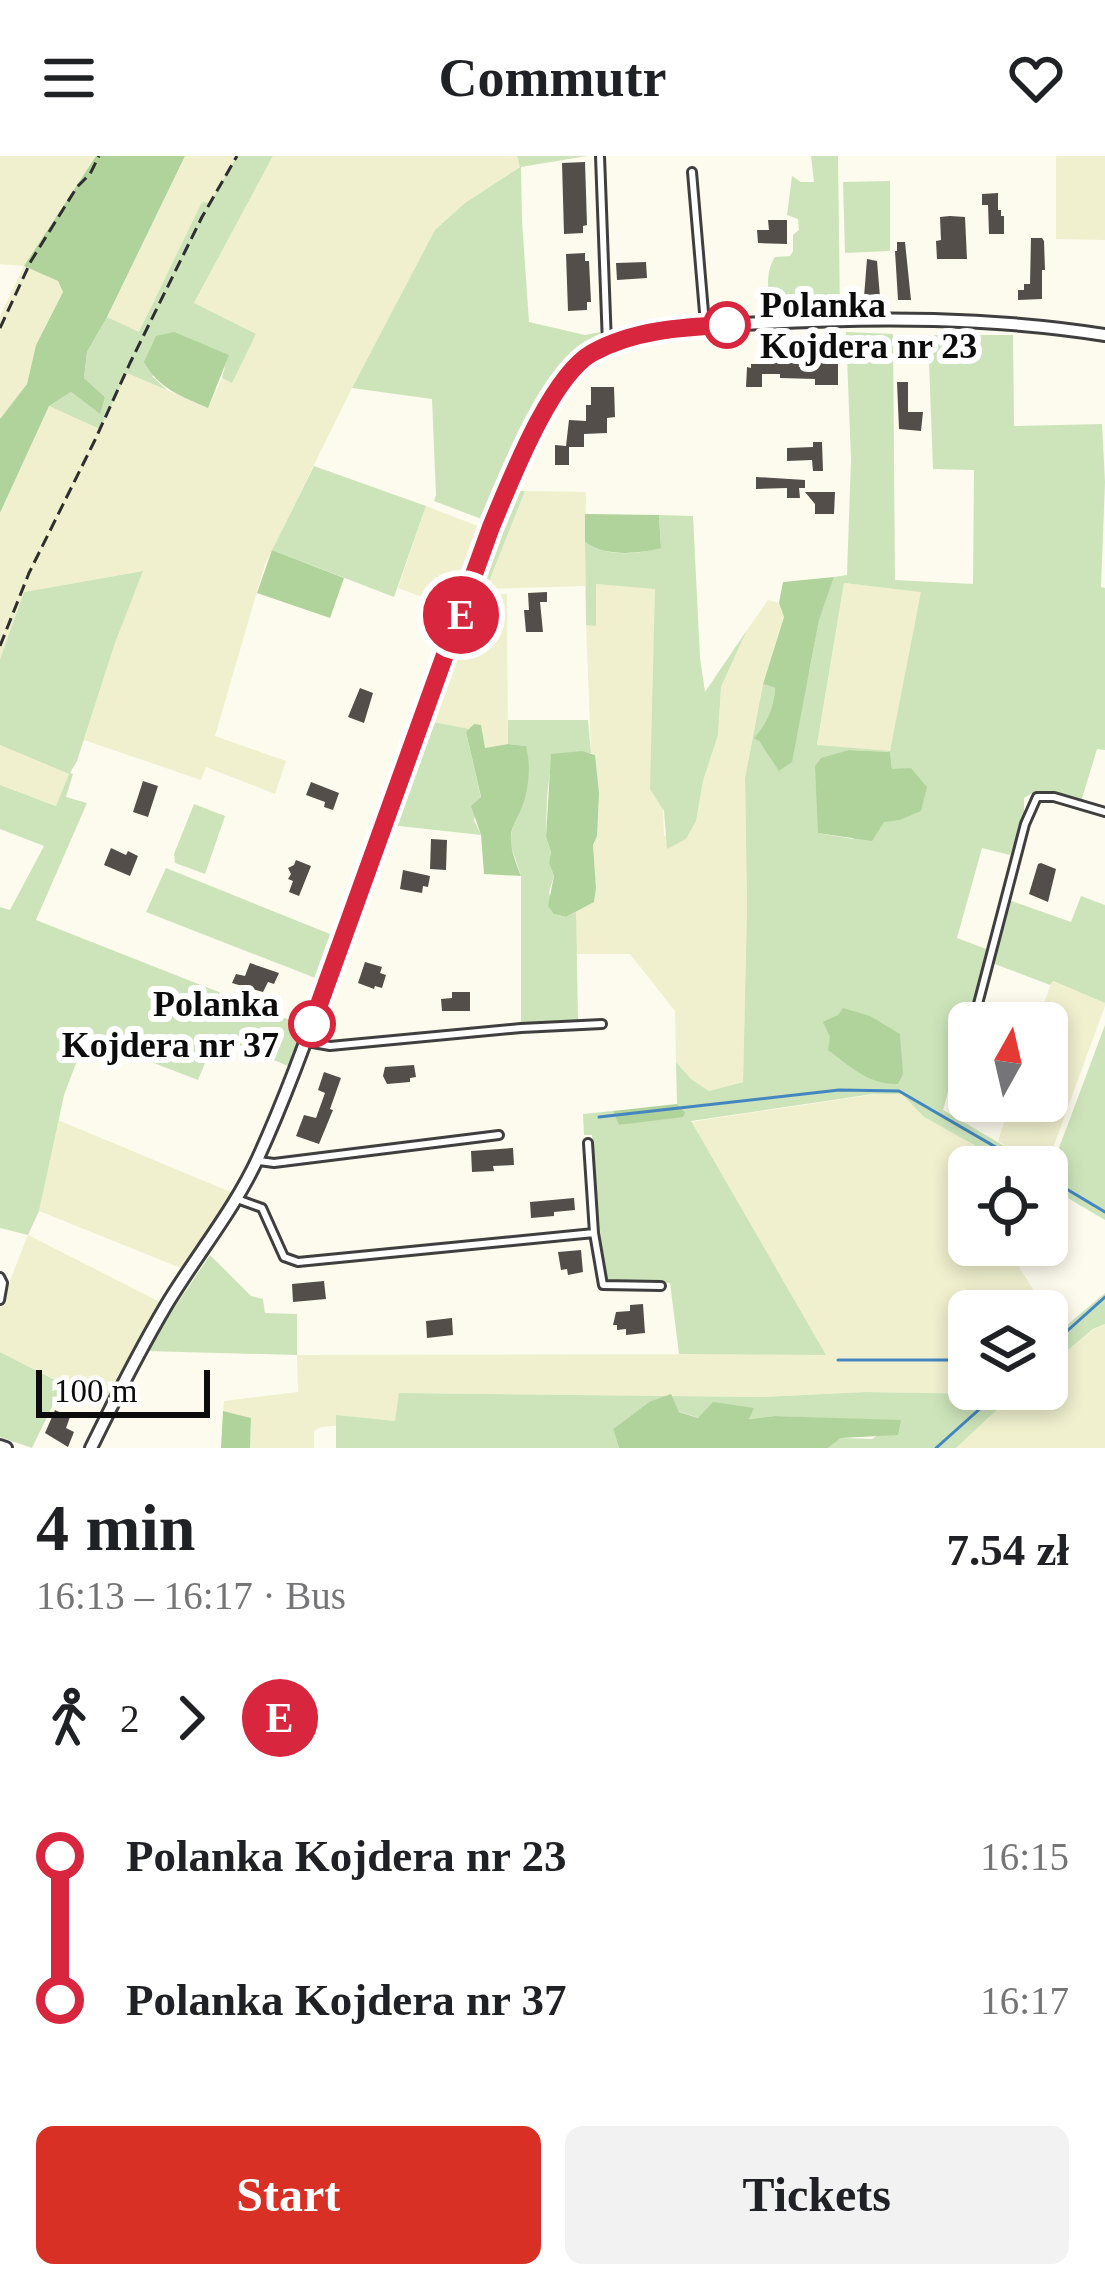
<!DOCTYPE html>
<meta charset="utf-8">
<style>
:root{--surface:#fff;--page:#f2f2f2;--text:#202124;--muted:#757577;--accent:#d93025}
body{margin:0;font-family:"Times New Roman",serif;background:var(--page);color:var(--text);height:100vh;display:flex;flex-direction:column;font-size:45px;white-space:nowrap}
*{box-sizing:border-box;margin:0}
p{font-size:39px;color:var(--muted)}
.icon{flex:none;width:66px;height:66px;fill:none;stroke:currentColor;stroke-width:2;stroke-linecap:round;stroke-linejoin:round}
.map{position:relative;height:1292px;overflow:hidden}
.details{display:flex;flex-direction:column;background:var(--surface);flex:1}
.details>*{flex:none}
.badge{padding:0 24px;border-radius:39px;font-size:42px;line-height:78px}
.needle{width:78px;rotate:8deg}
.buttons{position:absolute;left:948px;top:846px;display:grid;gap:24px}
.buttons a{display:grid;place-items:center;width:120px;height:120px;border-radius:18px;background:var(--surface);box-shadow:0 6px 18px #0003;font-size:60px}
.scale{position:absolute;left:36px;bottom:30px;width:174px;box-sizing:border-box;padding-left:12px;border:6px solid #0c0c0c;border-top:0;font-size:33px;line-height:42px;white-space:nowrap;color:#0c0c0c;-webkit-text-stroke:9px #fff;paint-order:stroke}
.map>.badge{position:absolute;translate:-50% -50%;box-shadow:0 0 0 6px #fff}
.legs{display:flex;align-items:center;gap:18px;height:132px;padding:0 36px;font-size:39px}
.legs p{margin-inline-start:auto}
.head{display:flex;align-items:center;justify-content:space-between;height:204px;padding:0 36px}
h1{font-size:66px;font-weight:600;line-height:90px}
.primary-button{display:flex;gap:24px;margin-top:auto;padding:24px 36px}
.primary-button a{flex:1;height:138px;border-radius:18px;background:var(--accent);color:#fff;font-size:48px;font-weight:600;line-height:138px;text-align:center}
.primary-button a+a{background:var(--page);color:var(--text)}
ul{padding:0 36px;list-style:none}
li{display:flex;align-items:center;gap:42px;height:144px;font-size:45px}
li i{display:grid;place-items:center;width:18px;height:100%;margin:0 15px;background:currentColor}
li i::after{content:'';width:30px;height:30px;margin:-15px;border:9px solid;border-radius:50%;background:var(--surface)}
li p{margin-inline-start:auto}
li:first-child i{background:linear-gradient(#0000 50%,currentColor 0)}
li:last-child i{background:linear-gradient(currentColor 50%,#0000 0)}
header{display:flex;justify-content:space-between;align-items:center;height:156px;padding:0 36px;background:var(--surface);font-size:54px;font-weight:600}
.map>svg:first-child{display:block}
.farmland{fill:#f0f0cf}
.green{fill:#cde4ba;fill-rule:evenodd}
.forest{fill:#b0d39b}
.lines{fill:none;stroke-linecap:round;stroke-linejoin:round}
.stream{stroke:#4486bf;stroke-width:3}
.building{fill:#534e49}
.lane-casing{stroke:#3f3f3f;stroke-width:12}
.street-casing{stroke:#3f3f3f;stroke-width:16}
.path{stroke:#2e2e2e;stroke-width:3;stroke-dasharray:12 6;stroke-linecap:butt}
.lane{stroke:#fff;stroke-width:6}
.street{stroke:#fff;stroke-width:10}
.line-1-casing{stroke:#fff;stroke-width:27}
.line-1{stroke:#d7263d;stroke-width:18}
.stop-1-dot{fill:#fff;stroke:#d7263d;stroke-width:6}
.labels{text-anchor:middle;stroke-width:12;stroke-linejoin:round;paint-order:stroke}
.stop-label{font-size:36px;font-weight:bold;fill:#0c0c0c;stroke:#fff;text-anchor:start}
</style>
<header><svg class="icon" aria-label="menu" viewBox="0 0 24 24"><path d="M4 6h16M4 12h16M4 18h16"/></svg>Commutr<svg class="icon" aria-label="heart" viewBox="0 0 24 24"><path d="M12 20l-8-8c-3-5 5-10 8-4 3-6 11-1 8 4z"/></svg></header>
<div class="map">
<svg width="1105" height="1292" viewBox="0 0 1105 1292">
<rect width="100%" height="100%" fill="#fdfbed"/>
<!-- farmland -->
<path class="farmland" d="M0 0H96L25 109 58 125 63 136 36 189 27 228 0 263V160L24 110 0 108Z
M185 0H237L210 47H202L139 177 107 161Z
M273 0H517L521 10 465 47 435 75 352 232 265 408 215 580 286 605 275 638 206 611 201 624 84 584 115 487 142 415 24 436 0 503V357L49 250 100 272 127 216 208 252 222 222 231 226 194 147Z
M1056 0H1105V84L1056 83Z
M525 335 586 336 585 430 486 433Z
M426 350 483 372 454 453 398 432Z
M844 427 922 435 890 596 817 590Z
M596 428 655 432 664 680 696 665 703 625 718 579 721 531 747 474 768 444 779 447 784 460 763 528 745 622 747 751 743 926 709 935 691 923 676 906 675 855 630 798H576V756L594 744 596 732 593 689 597 680 595 599 591 597 586 469H596Z
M472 438H507L508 588 484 592 474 568 470 573 428 565Z
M0 589 69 618 57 650 0 629Z
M1052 825 1105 847V850L1046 1011H1040L998 985 1011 945H1047V867H1037Z
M876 938H903L924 961 974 989 989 1011H969V1089H1006L1046 1155H969V1233H991L985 1238 866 1236 761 1241 400 1237 395 1265 321 1271 314 1275V1292H250L251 1262 223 1255 224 1245 298 1236 297 1199 825 1198 690 966Z
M58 964 233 1037 183 1113 39 1055Z
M28 1079 162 1147 104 1248 0 1196V1150Z
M1105 1168V1292H956L1019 1233H1047V1212L1094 1173Z"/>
<!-- green -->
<path class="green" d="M237 0H273L194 147 256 178 232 227 222 222 228 199 152 220 167 234 127 217 100 273 49 250 71 236 99 257 105 241 84 222 87 196 107 161 139 176 202 46 210 47Z
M517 0H587L521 11 522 65 529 166 585 179 600 176V184L563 216 509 306 484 364 434 345 436 339 432 243 352 232 435 74 465 47 520 11Z
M811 0H838L840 157 777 161C767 144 764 117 775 101L790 100 793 95V79L799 74 798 63 787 59 792 20 801 26H814Z
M890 25V95L845 97 843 26Z
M846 176 893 178 895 424 973 428 974 314 933 313 928 179H1013L1014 270 1102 268 1105 326 1101 431 1105 432V594L1097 593 1081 646C1063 641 1040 629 1024 642V657L1010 699 982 692 957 782 989 794 943 954 1040 1011H989L974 989 924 961 902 938H873L691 965 826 1199 679 1198 670 1127 610 1126 604 1120 592 979H584L583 958 613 955 620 969 685 956 677 948 676 906 691 923 709 935 743 926 747 751 745 622 763 528 775 532 774 549 759 585 779 614 809 517 819 463 834 421 847 419 851 303ZM844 427 921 436 890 595 817 589ZM849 594 890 596 892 613 853 683 818 677Z
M314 310 426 350 394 441 272 394Z
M510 334 525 335 486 433 475 430Z
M659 359 693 360 700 502 705 536 747 474 721 531 718 579 703 625 696 665 686 683 667 693 664 655 650 633 655 433 596 428V470L586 469 585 386C604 401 639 399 661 391Z
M143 415 115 487 77 605 70 617 73 618 66 641 87 647 36 764 305 870 288 910 216 880 198 924 86 881 64 939 39 1055 28 1079 0 1072V751L10 754 44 690 0 673V629L56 650 69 618 0 589V503L24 436Z
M508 564H588L591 597 552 599 547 641 546 681 551 696 549 707 554 720 549 736 554 758 566 761 576 756 578 864 521 868V720L510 687 513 669 523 649 526 590 508 588Z
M428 565 470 573 466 576 481 642 474 664 481 679 390 669Z
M194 648 225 660 205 718 175 707 174 698Z
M166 712 335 780 337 786 323 825 146 756Z
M1081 740 1105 749V847L1053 825 1050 829 992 807 1009 744 1071 766Z
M1105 869V1064L1056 1035 1047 1041V1024Z
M210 1099 251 1140 263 1143 265 1157 297 1158V1199L145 1195Z
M1105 1137V1168L1093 1173 1047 1212V1202L1056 1196 1060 1175Z
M0 1196 63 1228 32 1292 0 1281Z
M991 1233H1019L956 1292H828L841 1282 872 1283 901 1265 775 1260 747 1263 753 1253 699 1262 649 1246 613 1273 619 1292H336V1259L395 1265 399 1237 761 1241 866 1236 985 1238Z"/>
<!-- forest -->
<path class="forest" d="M96 0H185L107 161 87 196 84 222 105 241 100 258 71 236 49 250 0 357V263L27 228 36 189 63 136 58 125 24 110Z
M174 176 229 199 208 252C181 240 159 233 144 206L156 180Z
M585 358 659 359 661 392C639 398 604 401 585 386Z
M272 394 344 422 330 462 257 437Z
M834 421 819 464 792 606 779 615 759 585 754 582C767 567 774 553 775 532L763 528 784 461 779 447 783 426Z
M474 568 481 569 485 592 508 588 526 590C531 609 529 633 522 651 518 662 512 668 511 680 510 693 516 707 521 720L484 718 481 679 471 650 481 641 466 576Z
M849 594 890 596 892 613 911 612 927 631 921 655 900 664 884 666 872 685 818 677 815 610 821 602Z
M582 595 595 599 599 637 597 680 593 689 596 732 594 746 566 761 554 758 548 750 554 720 549 707 551 696 546 681 551 598Z
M843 852 870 860 900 878 903 918 898 928C869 929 851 911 828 894L830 881 823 866 838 859Z
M677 948 685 956 683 961 619 969 613 955Z
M671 1238 679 1256 698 1262 713 1246 754 1252 749 1263 775 1260 901 1264 898 1279 841 1282 828 1292H619L613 1273 649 1246Z
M223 1255 251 1262 250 1292H221Z"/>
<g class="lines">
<!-- stream -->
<path class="stream" d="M599 961 839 934 899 935 1030 1011
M1048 1022 1105 1056
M1047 1193 1105 1141
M838 1204H969
M936 1292 1002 1233"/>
</g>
<!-- building -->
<path class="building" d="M585 6 587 69 583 70V77L564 78 562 7Z
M998 37V54H1001V60H1004V78H989L988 49H982V38Z
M950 60 965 61 967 103H937L936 85 941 84 940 61Z
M768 64H787V88L758 87 757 74H769Z
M1031 82H1042L1044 85 1045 114H1042V143L1018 144V134H1024V128H1030Z
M897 86H905L911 144H898L895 95H897Z
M585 97V105H589L591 146H587V154L568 155 566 98Z
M867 103 877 105 880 141H864Z
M646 106 647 122 617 124 616 107Z
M797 189 799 211 818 212V204L821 201 838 204V229H815V223L780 222V218H762V231H746L747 211 751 212V208H766V203H783L785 190Z
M897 226H908V256H923L921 275 899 273Z
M591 231H614L615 261 607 262V277L584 278V291H569V309H555V289L566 290 569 264 586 265V249H591Z
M813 286H822L823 315H813L812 304 787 305V292L813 291Z
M756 321 805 324V332H799L800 342H787V332L756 333Z
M805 336H835L834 358H815V348Z
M547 436V446H540L543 476H526L524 454H529L528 437Z
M360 532 373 537 364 567 348 561Z
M143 625 158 630 148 661 133 656Z
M311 626 339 637 333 654 324 651 325 646 306 639Z
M431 683 447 684 446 714 430 713Z
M111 692 126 699 128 695 138 700 130 720 104 709Z
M296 704 311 710 299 740 289 736 293 725 288 723 291 718 288 712 294 709Z
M1041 707 1056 713 1048 746 1029 738 1038 708Z
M403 714 430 720 428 731 423 730 422 737 400 733Z
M365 806 382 811 380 817 386 819 382 832 375 830 374 833 358 827Z
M250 807 279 817 274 828 268 826 263 836 232 827 236 818 245 820Z
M452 836H470V855H442L441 843 452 842Z
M414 909 416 921 410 922V926L387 928 383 920 385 911Z
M324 916 341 922 330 953 333 954 319 988 296 980 304 959 316 962 325 937 318 934Z
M967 921 969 922V945L986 950 982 965 970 961 971 956 957 952Z
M513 992 514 1009 493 1010 494 1015 472 1016 471 995Z
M574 1042 575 1054 554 1056V1060L531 1062 530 1046Z
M581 1094 583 1116 568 1119 567 1113 561 1114 558 1096Z
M324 1125 326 1143 293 1146 292 1128Z
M643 1148 645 1177 626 1179V1173L617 1174V1169H613L616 1156 630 1155V1149Z
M452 1162 453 1179 427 1182 426 1165Z
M55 1254 70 1261 66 1272 74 1276 68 1291 45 1277Z"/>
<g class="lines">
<defs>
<path id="lane" d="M600 0 607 188
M692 16 705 168
M973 867 1025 668 1037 641H1054L1105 656
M307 886 330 890 521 872 602 868
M964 900 969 882
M588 987 594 1077 603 1129 661 1130
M259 1005 274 1007 499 979
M237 1043 262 1052 284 1101 298 1106 594 1077
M0 1121 3 1127 0 1144"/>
<path id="street" d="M0 1290 6 1292
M91 1292C115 1243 139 1195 167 1148 196 1100 234 1054 258 1002 289 934 314 862 340 791 385 673 427 553 470 434 490 377 541 224 594 196 645 169 706 170 762 167 877 161 991 161 1105 179"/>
</defs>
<!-- lane casing -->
<use href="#lane" class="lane-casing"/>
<!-- street casing -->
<use href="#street" class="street-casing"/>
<!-- path -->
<path class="path" d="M0 172 31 105 77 31 90 18 99 0
M0 490 29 417 95 284 130 207 202 61 237 0"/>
<!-- lane -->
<use href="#lane" class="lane"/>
<!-- street -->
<use href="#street" class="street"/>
</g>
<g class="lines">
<defs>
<path id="line-1" d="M312 868 491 371C510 326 550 221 592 197 633 174 683 171 727 169"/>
</defs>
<!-- line-1 casing -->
<use href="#line-1" class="line-1-casing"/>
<!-- line-1 -->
<use href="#line-1" class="line-1"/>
</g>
<!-- markers -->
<g class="stop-1-dot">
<circle cx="727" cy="169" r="21"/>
<circle cx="312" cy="868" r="21"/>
</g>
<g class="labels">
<!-- stop labels -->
<g class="stop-label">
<text x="760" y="161">Polanka<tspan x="760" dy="41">Kojdera nr 23</tspan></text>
<text x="279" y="860" text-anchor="end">Polanka<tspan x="279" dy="41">Kojdera nr 37</tspan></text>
</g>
</g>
</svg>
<div class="buttons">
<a><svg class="needle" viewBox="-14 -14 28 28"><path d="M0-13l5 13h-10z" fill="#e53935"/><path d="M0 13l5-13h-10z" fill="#757577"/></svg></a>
<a><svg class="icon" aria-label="locate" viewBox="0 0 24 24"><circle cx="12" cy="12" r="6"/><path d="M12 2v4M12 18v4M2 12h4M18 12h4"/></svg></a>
<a><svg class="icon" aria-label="layers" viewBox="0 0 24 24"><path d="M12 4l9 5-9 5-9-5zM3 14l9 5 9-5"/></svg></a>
</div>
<div class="scale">100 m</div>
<b class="badge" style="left:461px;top:459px;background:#d7263d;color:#fff">E</b>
</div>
<section class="details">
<div class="head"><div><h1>4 min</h1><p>16:13 – 16:17 · Bus</p></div><b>7.54 zł</b></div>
<div class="legs"><svg class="icon" aria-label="walk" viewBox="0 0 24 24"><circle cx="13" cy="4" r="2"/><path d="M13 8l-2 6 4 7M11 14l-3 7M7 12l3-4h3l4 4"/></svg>2<svg class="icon" aria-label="forward" viewBox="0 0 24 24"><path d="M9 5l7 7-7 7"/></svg><b class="badge" style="background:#d7263d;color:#fff">E</b></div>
<ul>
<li><i style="color:#d7263d"></i><b>Polanka Kojdera nr 23</b><p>16:15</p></li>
<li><i style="color:#d7263d"></i><b>Polanka Kojdera nr 37</b><p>16:17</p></li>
</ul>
<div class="primary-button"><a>Start</a><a>Tickets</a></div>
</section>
